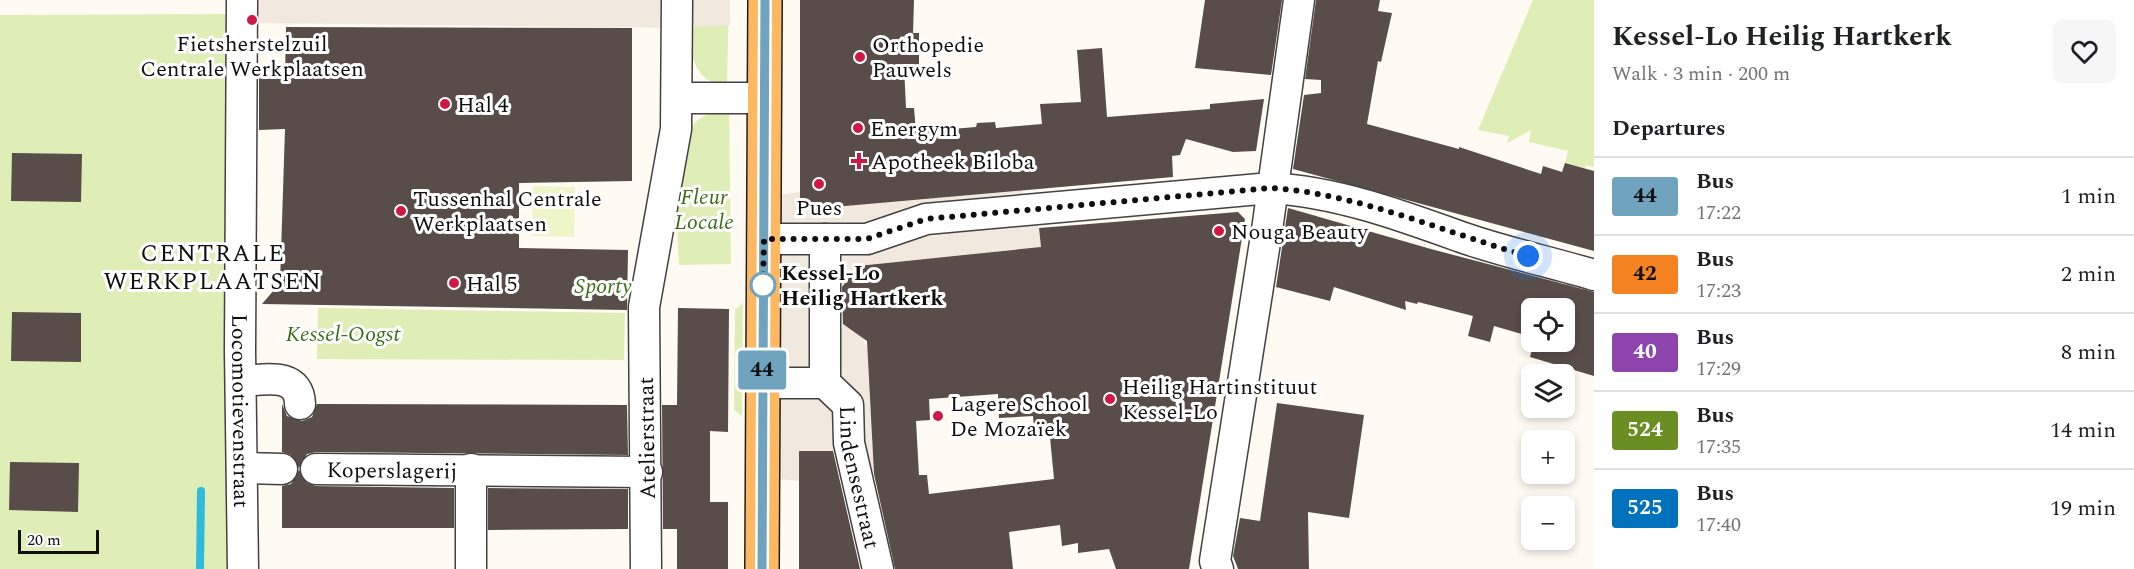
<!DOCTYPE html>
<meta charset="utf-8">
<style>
:root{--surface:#fff;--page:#f6f6f6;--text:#202124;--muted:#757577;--line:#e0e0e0}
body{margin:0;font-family:Spectral,serif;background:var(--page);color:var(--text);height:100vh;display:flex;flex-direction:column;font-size:22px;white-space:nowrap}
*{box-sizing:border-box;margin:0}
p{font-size:20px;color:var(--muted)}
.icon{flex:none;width:33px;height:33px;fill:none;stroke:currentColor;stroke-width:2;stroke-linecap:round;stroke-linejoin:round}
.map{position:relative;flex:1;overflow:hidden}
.drawer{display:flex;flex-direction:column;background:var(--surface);width:540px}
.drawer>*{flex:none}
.badge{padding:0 12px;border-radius:4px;font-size:21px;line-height:39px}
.fabs{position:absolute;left:1521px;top:298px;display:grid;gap:12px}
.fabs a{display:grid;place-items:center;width:54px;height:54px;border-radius:9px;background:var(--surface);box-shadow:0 3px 9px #0003;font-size:30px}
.scale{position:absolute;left:18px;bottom:15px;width:81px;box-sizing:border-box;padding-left:6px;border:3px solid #0f0f0f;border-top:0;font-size:16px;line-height:21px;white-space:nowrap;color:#0f0f0f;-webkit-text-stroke:4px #fff;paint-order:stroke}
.you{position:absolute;width:30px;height:30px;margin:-15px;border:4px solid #fff;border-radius:50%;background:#1a73e8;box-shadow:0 0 0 9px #1a73e833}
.map>.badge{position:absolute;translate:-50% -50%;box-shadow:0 0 0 3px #fff}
h2{padding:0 18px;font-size:22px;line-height:54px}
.round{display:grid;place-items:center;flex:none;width:63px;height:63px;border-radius:9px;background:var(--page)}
.headline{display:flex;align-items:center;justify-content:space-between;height:102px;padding:0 18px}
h1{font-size:28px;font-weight:700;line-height:45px}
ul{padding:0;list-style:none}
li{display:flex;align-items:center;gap:18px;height:78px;padding:0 18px;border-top:2px solid var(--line)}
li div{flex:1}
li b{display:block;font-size:22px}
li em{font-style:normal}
li .badge{min-width:66px;font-weight:700;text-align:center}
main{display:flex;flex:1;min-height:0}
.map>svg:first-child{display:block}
.green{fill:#dfeeb6}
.pitch{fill:#eef5c9}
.plaza{fill:#f1e9de}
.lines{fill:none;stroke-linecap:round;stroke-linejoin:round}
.stream{stroke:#30badb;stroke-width:8}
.building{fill:#594d4a;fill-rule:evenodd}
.minor-casing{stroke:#424242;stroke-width:33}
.major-casing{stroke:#202020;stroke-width:36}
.minor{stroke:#fff;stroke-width:30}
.major{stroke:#ffb862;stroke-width:33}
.line-casing{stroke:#fff;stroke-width:14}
.line{stroke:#70a3bd;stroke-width:9}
.walk{stroke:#0f0f0f;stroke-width:6;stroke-dasharray:0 10.8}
.poi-dot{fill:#cf1846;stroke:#fff;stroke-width:2}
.stop-dot{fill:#fff;stroke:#70a3bd;stroke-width:3}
.labels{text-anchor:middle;stroke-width:6;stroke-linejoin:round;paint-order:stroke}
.poi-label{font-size:22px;fill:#0f0f0f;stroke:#fff;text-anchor:start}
.park-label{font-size:22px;font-style:italic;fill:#3c6f18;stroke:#fff}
.stop-label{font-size:22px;font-weight:bold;fill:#0f0f0f;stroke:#fff;text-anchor:start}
.street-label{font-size:22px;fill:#0f0f0f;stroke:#fff}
.neighbourhood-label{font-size:24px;letter-spacing:1.5px;fill:#0f0f0f;stroke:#fff}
</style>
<main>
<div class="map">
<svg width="1594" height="569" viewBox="0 0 1594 569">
<rect width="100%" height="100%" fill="#fffaf2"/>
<!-- green -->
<path class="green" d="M686 0H729L727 84C685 87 689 28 686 0Z
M1533 0H1594V167L1586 165 1585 168 1565 163 1568 151 1529 142 1531 130 1507 143 1509 136 1478 130Z
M227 14 229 569H0V15Z
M715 111H729L731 264 679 265C677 225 673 167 690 130 694 120 705 115 715 111Z
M743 303 742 416 734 410 735 310Z
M318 308 625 313 624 360 317 359Z"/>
<!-- pitch -->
<path class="pitch" d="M533 186 575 187 574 237 532 236Z"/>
<!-- plaza -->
<path class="plaza" d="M257 0H730V25L678 28 255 23Z
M1021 189 1039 228 1041 247 858 266 864 343 867 346 876 512 860 544 833 451H805L799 456V481L777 479 778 195 800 192V203L807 209Z"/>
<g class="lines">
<!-- stream -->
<path class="stream" d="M200 569 201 491"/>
</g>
<!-- building -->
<path class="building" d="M800 0H914L913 33H919V65L904 66 906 108H914L916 132 976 127 977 123 995 122 996 128 1042 124 1040 104 1081 102 1077 50 1102 48 1107 117 1210 109V104L1264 99 1256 151 1233 152 1186 139 1180 155 1172 156 1173 177 800 210Z
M1205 0H1282L1271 75 1195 68Z
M1316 0H1380L1378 11 1392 13 1381 62 1378 61 1367 124 1459 149V147L1541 174 1543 166 1562 172 1565 163 1594 171V251L1293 169 1304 95 1321 93V80L1305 79Z
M286 27 632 28V181L519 183V248L628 250 627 310 262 304 280 283 285 129 259 130V77L285 78Z
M12 153 82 154 81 202 11 201Z
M1288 208 1431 249 1594 292V376L1530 357 1534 342H1564V309H1532V337L1494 326 1490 342 1468 336 1473 316 1418 302 1417 304 1405 301 1406 310 1334 287 1330 301 1276 287Z
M1238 212 1245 219 1189 569H1116L1109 549 1078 553V543L1062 546 1060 525 1009 532 1013 569H895L874 474 867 341 843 324 842 287 858 266 1041 247 1039 228ZM998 394 999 418 1033 416 1034 428 1049 427 1054 479 929 494 927 475H919L916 421 930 420 929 399Z
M678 308 729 309 728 432 710 431V502H728V569H677V529H663L662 405H677Z
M12 312 81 313V362L11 361Z
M1277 403 1364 415 1349 518 1308 512 1309 569H1238L1233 556 1240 518 1260 521Z
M282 404 287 416 302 421 312 417 317 404 627 405 628 455 316 452 307 454 299 468 291 455 282 452Z
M799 451H833L860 569H799Z
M10 462 79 463 78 512 9 510Z
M299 470 307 483 316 486 454 488V528H282V486L291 484Z
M488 488 628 489V529L488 530Z"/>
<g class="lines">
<defs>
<g id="minor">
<path id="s1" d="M242 0 240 351 243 569"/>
<path d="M677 98H764"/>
<path d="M764 239H867L926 219 1271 188C1337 192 1400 215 1461 237 1504 252 1550 262 1594 275"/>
<path d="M825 239V383"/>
<path d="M241 381C264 380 299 371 300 404"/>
<path id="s2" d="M762 383H825L848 405 849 443 878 569"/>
<path d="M242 468 282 469"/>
<path id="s3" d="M316 469 647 472"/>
<path d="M471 469V569"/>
<path d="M646 569 644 307 676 129 677 0"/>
<path d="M1218 569 1215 561 1268 223 1299 0"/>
</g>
<path id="major" d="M762 569 765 0"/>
</defs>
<!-- minor casing -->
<use href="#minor" class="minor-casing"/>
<!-- major casing -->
<use href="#major" class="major-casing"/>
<!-- minor -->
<use href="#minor" class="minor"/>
<!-- major -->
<use href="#major" class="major"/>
</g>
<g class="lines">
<defs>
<path id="line" d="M762 569 765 0"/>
</defs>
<!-- line casing -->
<use href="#line" class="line-casing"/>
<!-- line -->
<use href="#line" class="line"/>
<!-- walk -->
<path class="walk" d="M763 285 764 239H867L926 219 1271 188C1360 194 1443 232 1528 256"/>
</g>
<!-- markers -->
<g class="poi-dot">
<circle cx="252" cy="20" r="6"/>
<circle cx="860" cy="57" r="6"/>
<circle cx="445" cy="104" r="6"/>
<circle cx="858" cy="128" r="6"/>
<path d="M856 152h6v6h6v6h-6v6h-6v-6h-6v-6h6z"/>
<circle cx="819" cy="184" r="6"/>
<circle cx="401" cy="211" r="6"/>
<circle cx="1219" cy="231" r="6"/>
<circle cx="454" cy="283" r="6"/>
<circle cx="1110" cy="399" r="6"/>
<circle cx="938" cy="416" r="6"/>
</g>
<circle class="stop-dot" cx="763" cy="285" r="12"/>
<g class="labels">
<!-- poi labels -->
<g class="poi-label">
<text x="252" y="51" text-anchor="middle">Fietsherstelzuil<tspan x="252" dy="25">Centrale Werkplaatsen</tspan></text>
<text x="872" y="52">Orthopedie<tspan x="872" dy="25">Pauwels</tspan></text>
<text x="457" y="112">Hal 4</text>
<text x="870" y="136">Energym</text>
<text x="871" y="169">Apotheek Biloba</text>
<text x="413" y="206">Tussenhal Centrale<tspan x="413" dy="25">Werkplaatsen</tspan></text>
<text x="819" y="215" text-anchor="middle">Pues</text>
<text x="1231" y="239">Nouga Beauty</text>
<text x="466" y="291">Hal 5</text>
<text x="1122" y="394">Heilig Hartinstituut<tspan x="1122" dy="25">Kessel-Lo</tspan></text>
<text x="950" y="411">Lagere School<tspan x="950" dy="25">De Mozaïek</tspan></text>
</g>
<!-- park labels -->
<g class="park-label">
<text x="704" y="204">Fleur<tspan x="704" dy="25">Locale</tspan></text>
<text x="603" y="293">Sporty</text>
<text x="343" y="341">Kessel-Oogst</text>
</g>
<!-- stop labels -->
<g class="stop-label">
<text x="781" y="280">Kessel-Lo<tspan x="781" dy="25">Heilig Hartkerk</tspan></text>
</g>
<!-- street labels -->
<g class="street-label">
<text dy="8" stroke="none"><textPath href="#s1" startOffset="411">Locomotievenstraat</textPath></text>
<text transform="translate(646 438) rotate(-91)" y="8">Atelierstraat</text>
<text dy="8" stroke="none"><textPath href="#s3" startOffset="76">Koperslagerij</textPath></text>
<text dy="8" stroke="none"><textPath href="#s2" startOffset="168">Lindensestraat</textPath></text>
</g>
<!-- neighbourhood labels -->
<g class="neighbourhood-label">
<text x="213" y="261">CENTRALE<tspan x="213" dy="28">WERKPLAATSEN</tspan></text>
</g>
</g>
</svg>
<div class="fabs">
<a><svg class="icon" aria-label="locate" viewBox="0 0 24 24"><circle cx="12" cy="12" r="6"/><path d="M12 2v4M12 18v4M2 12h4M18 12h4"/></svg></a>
<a><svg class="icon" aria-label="layers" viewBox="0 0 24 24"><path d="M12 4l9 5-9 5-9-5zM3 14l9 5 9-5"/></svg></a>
<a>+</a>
<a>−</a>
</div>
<div class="scale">20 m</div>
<div class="you" style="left:1528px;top:256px"></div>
<b class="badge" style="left:762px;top:370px;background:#70a3bd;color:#111">44</b>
</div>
<section class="drawer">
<div class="headline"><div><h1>Kessel-Lo Heilig Hartkerk</h1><p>Walk · 3 min · 200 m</p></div><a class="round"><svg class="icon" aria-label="heart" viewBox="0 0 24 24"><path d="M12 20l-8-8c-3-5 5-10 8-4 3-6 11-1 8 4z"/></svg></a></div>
<h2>Departures</h2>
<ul>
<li><span class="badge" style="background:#70a3bd;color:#111">44</span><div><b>Bus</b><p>17:22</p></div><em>1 min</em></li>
<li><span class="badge" style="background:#f58220;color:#111">42</span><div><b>Bus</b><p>17:23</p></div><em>2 min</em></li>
<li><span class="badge" style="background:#8e44ad;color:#fff">40</span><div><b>Bus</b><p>17:29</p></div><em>8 min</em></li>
<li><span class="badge" style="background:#6b8e23;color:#fff">524</span><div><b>Bus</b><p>17:35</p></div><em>14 min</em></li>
<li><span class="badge" style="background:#0072bc;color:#fff">525</span><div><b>Bus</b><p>17:40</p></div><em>19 min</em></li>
</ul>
</section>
</main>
